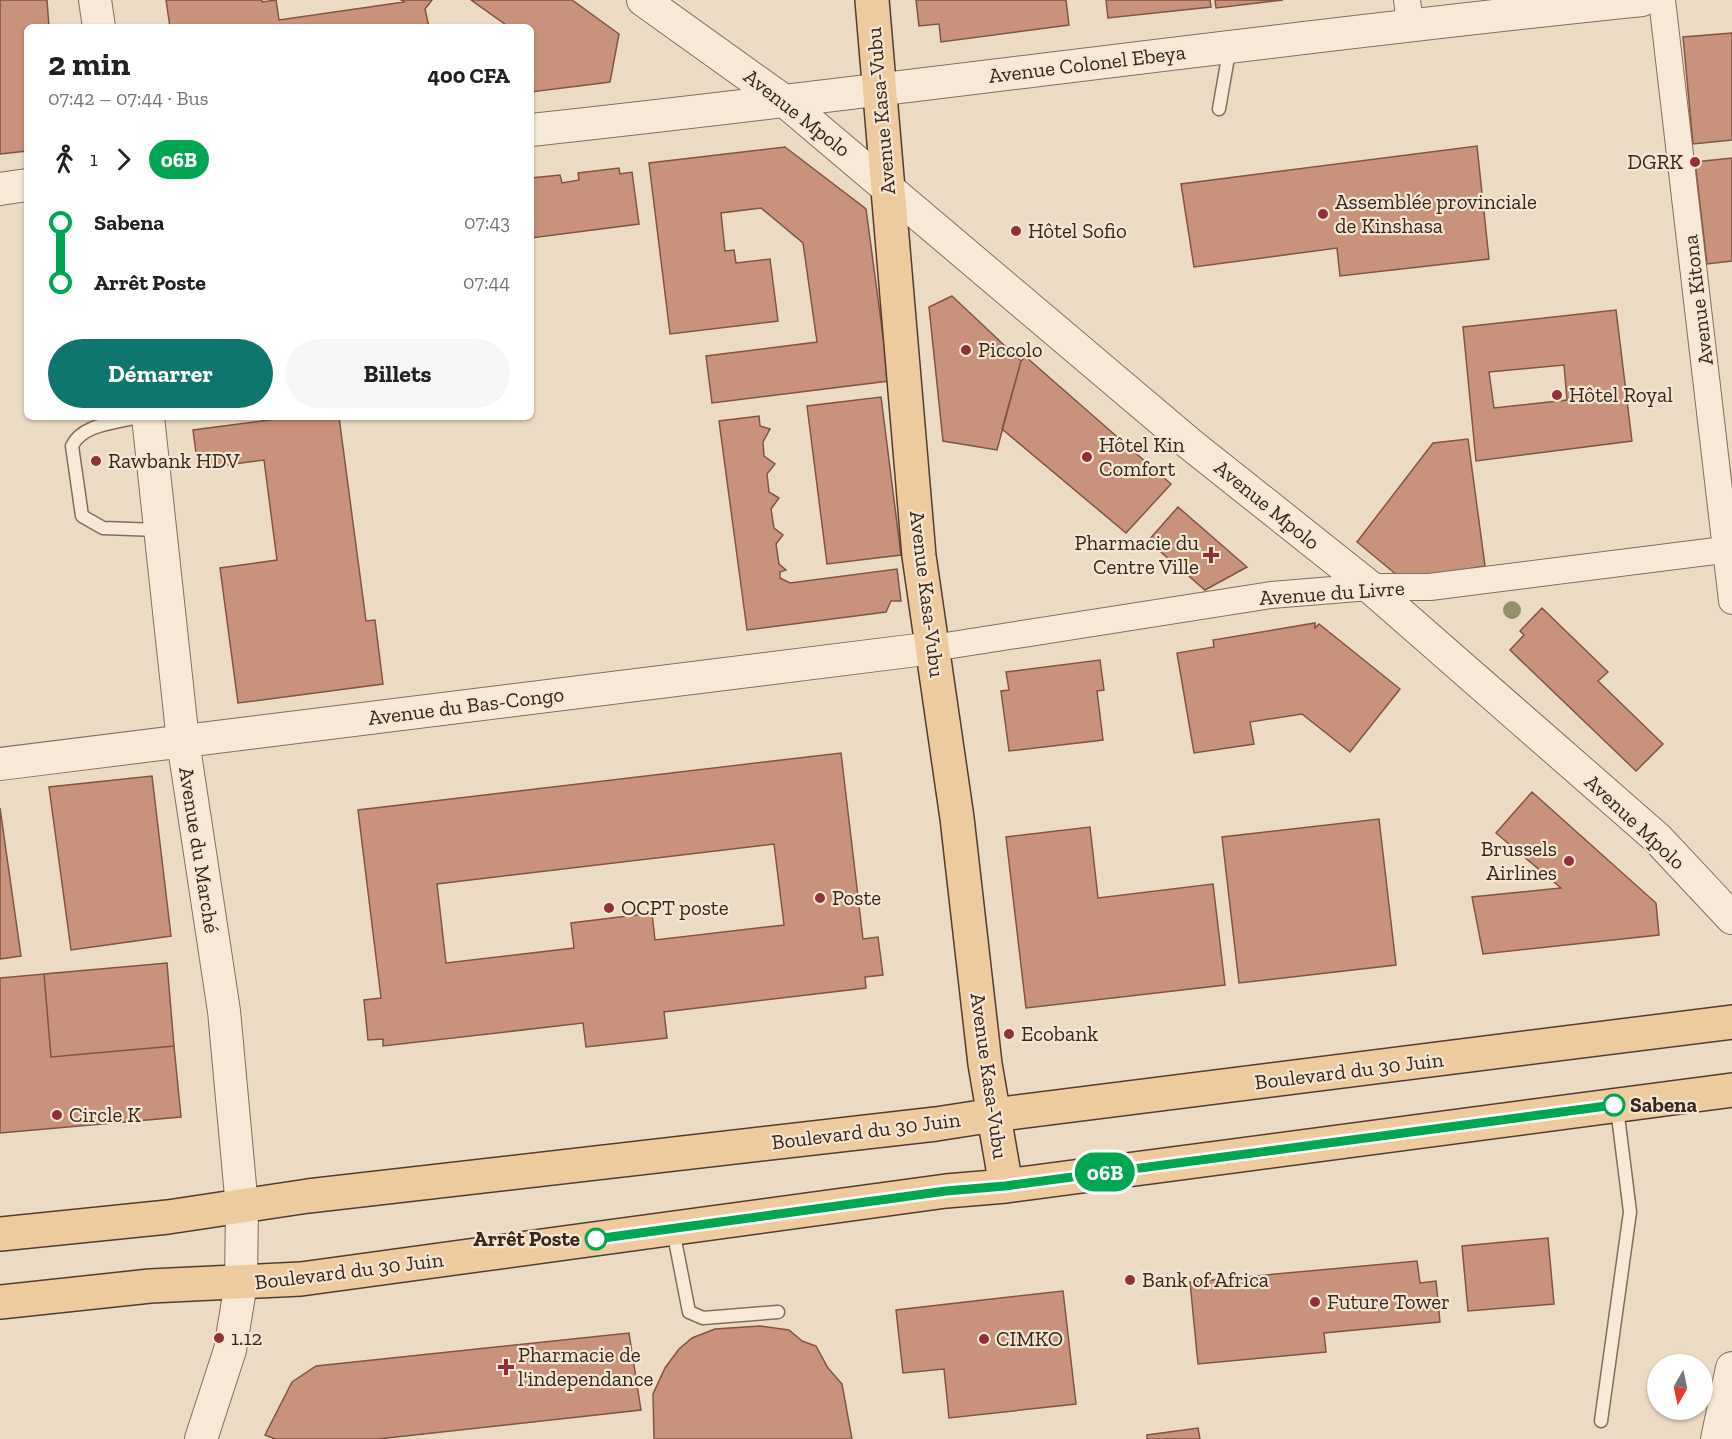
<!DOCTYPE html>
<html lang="fr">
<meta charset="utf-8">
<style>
:root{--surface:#fff;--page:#f6f6f6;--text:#202124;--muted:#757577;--accent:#0f766e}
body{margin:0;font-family:"Zilla Slab",serif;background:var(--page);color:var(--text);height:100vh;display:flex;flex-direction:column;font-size:22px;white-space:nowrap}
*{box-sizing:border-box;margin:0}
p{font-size:20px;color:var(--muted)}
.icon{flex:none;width:33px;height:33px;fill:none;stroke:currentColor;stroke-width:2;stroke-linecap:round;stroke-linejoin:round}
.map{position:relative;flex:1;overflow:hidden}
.panel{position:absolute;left:24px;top:24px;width:510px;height:396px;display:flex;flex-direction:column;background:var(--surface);border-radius:9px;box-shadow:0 2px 4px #0004}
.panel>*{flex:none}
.badge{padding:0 12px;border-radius:20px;font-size:21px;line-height:39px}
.needle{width:39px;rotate:189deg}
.fabs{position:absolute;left:1647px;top:1354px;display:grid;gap:12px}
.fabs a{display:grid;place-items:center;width:66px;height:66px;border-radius:50%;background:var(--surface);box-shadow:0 2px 4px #0004;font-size:30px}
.map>.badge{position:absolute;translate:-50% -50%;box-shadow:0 0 0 3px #fff}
.legs{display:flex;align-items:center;gap:9px;height:66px;padding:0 24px;font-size:20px}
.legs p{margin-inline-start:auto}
.overview{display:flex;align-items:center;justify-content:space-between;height:102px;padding:0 24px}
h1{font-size:33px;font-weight:800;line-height:45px}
.primary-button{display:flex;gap:12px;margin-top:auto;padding:12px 24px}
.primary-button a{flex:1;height:69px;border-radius:36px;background:var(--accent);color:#fff;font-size:24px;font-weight:800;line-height:69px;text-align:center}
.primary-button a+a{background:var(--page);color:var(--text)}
ul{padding:0 24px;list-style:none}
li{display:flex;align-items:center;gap:21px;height:60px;font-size:22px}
li i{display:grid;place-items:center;width:9px;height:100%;margin:0 8px;background:currentColor}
li i::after{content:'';width:15px;height:15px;margin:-8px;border:4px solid;border-radius:50%;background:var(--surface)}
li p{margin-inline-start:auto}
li:first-child i{background:linear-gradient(#0000 50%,currentColor 0)}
li:last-child i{background:linear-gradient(currentColor 50%,#0000 0)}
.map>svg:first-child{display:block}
.building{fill:#c8927c;stroke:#835442;stroke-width:1.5;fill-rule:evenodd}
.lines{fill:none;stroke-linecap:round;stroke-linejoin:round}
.service-casing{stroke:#856d5b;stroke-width:15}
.minor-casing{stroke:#856d5b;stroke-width:28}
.tertiary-casing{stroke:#856d5b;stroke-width:34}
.primary-casing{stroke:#533c2f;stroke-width:36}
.service{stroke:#f7e9d7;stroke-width:12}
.minor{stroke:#f7e9d7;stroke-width:26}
.tertiary{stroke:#f7e9d7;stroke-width:32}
.primary{stroke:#edcb9e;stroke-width:33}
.tree{fill:#948f6d}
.line-1-casing{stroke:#fff;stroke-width:14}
.line-1{stroke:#00a651;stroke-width:9}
.poi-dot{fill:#912f3b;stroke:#f4e6d3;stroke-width:2}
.stop-1-dot{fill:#fff;stroke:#00a651;stroke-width:3}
.labels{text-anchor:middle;stroke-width:4.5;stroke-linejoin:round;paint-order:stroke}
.street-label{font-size:21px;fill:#36271f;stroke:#f4e6d3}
.poi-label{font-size:21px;fill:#36271f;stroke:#f4e6d3;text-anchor:start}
.stop-label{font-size:21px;font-weight:bold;fill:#36271f;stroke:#f4e6d3;text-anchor:start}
</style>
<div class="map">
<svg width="1732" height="1439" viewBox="0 0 1732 1439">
<rect width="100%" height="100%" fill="#ecdbc4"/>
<!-- building -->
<path class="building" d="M0 0H47L49 27H27V151L0 154Z
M166 0H262V2L276 0 279 20 404 2 401 0H432L425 9 429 27H170Z
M471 0H572L619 34 610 82 531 92V27H509Z
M916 0H1066L1069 25 941 42 939 24 919 26Z
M1106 0H1210L1211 7 1108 18Z
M1215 0H1283L1216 8Z
M1732 33V140L1693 144 1683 37Z
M1477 146 1489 259 1340 276 1337 248 1194 267 1181 184Z
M785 147 866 209 889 381 712 403 706 356 817 342 803 243 761 208 721 213 725 251 734 250 736 263 770 259 778 321 670 334 649 163Z
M1732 158V261L1707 264 1695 162Z
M619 168 620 174 632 172 639 224 531 238V178L560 175 562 183 579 180 578 173Z
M952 296 1021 361 997 450 943 441 929 307Z
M1616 310 1632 441 1476 461 1463 327ZM1564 365 1567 400 1494 408 1489 372Z
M1026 357 1171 484 1126 533 1002 429 1021 361Z
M881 397 901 555 827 564 807 406Z
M759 416 760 426 770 429 763 442 764 456 775 464 767 474 769 492 779 498 771 509 774 528 783 535 776 544 779 564 786 570 780 572V578L790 583 897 569 901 601H891L886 612 747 630 719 421Z
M292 417H339L366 621 375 620 383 684 238 703 220 568 277 560 264 460 198 469 193 430Z
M1468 439 1485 566 1403 580 1357 542 1433 443Z
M1178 507 1247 567 1205 590 1148 541Z
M1542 608 1608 672 1598 681 1663 744 1636 771 1510 650 1524 635 1520 631Z
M1315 623V628L1319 624 1400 689 1350 752 1302 714 1250 722 1254 744 1194 753 1177 653 1214 647 1213 640Z
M1100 660 1104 690 1097 691 1103 740 1009 751 1001 691 1009 690 1006 672Z
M841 753 863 939 878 937 883 975 865 977 866 988 664 1012 667 1038 586 1047 583 1023 383 1046V1039L368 1040 364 1000 381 998 358 810ZM774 844 784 925 655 940 652 913 571 923 574 948 446 963 437 884Z
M152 776 171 936 71 950 49 787Z
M1532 792 1656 903 1659 935 1483 954 1472 897 1561 888 1496 833Z
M0 808 21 956 0 959Z
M1379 819 1396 965 1239 983 1222 837Z
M1090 827 1098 898 1213 884 1225 985 1026 1008 1006 837Z
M167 963 174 1046 51 1057 44 974Z
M44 974 51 1057 174 1046 181 1117 0 1133V978Z
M1548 1238 1554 1304 1468 1311 1462 1246Z
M1417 1261 1420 1283 1436 1281 1440 1322 1324 1333 1326 1352 1198 1364 1190 1282Z
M1063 1291 1076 1404 949 1418 944 1369 903 1373 896 1310Z
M760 1326 789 1330 802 1341 816 1346 828 1368 842 1384 852 1439H654L653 1394 665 1368 679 1349 692 1338 715 1329Z
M629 1333 641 1410 378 1439H275L265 1435 292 1382 316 1366Z
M1198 1428 1200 1439H1147V1435Z"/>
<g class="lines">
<defs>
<path id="service" d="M1219 109 1230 46
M137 417C116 423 82 424 72 446L82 516 103 528 158 530
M673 1230 689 1312 703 1318 778 1312
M1601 1421 1630 1212 1617 1108"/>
<path id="minor" d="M1407 0 1410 23
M1662 0 1732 601
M933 648 1271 595 1370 587H1430L1732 549"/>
<path id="tertiary" d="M95 0 99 27
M643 0 787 103 1190 444 1370 587 1657 838 1732 918
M531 130C902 90 1271 38 1642 0
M0 189 27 185
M148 417 183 741 224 1011 242 1207 241 1283 230 1350 201 1439
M0 764 933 648
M1717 1439 1732 1368"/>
<path id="primary" d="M872 0 919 556 957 818 985 1064 1006 1186
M0 1234 168 1217 308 1196 936 1124 994 1115 1732 1022
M0 1302 150 1286 301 1279 946 1191 1006 1186 1732 1090"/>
</defs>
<!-- service casing -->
<use href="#service" class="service-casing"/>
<!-- minor casing -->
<use href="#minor" class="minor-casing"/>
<!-- tertiary casing -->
<use href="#tertiary" class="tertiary-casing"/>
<!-- primary casing -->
<use href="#primary" class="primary-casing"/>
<!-- service -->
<use href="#service" class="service"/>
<!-- minor -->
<use href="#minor" class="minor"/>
<!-- tertiary -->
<use href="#tertiary" class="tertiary"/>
<!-- primary -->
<use href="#primary" class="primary"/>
</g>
<!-- trees -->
<circle class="tree" cx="1512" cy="610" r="9"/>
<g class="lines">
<defs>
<path id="line-1" d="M596 1239 946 1191 1005 1186 1614 1105"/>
</defs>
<!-- line-1 casing -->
<use href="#line-1" class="line-1-casing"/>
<!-- line-1 -->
<use href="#line-1" class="line-1"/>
</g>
<!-- markers -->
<g class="poi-dot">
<circle cx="1695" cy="162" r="6"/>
<circle cx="1323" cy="214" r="6"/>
<circle cx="1016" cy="231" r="6"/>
<circle cx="966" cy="350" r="6"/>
<circle cx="1557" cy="395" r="6"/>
<circle cx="1087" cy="457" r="6"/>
<circle cx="96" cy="461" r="6"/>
<path d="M1208 546h6v6h6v6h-6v6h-6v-6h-6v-6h6z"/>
<circle cx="1569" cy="861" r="6"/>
<circle cx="820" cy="898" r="6"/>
<circle cx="609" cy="908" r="6"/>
<circle cx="1009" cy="1034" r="6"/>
<circle cx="57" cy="1115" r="6"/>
<circle cx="1130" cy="1280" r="6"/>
<circle cx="1315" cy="1302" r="6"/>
<circle cx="219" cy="1338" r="6"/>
<circle cx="984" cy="1339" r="6"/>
<path d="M503 1358h6v6h6v6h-6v6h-6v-6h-6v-6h6z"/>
</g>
<g class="stop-1-dot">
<circle cx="1614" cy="1105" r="10"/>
<circle cx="596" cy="1239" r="10"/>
</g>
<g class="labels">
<!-- street labels -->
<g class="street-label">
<text transform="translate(1087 64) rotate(-7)" y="7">Avenue Colonel Ebeya</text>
<text transform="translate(881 111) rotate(-95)" y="7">Avenue Kasa-Vubu</text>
<text transform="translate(797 113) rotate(38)" y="7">Avenue Mpolo</text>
<text transform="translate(1698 300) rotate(-97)" y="7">Avenue Kitona</text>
<text transform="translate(1267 505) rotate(39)" y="7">Avenue Mpolo</text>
<text transform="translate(1332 593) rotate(-4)" y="7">Avenue du Livre</text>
<text transform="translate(927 594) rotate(83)" y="7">Avenue Kasa-Vubu</text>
<text transform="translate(466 706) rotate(-7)" y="7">Avenue du Bas-Congo</text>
<text transform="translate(1635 822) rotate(43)" y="7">Avenue Mpolo</text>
<text transform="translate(199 850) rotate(81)" y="7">Avenue du Marché</text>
<text transform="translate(1349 1071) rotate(-7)" y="7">Boulevard du 30 Juin</text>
<text transform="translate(989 1076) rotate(82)" y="7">Avenue Kasa-Vubu</text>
<text transform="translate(866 1131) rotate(-7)" y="7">Boulevard du 30 Juin</text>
<text transform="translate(349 1271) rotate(-7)" y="7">Boulevard du 30 Juin</text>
</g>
<!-- poi labels -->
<g class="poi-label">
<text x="1683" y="169" text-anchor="end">DGRK</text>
<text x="1335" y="209">Assemblée provinciale<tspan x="1335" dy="24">de Kinshasa</tspan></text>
<text x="1028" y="238">Hôtel Sofio</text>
<text x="978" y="357">Piccolo</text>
<text x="1569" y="402">Hôtel Royal</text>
<text x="1099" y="452">Hôtel Kin<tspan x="1099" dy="24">Comfort</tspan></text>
<text x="108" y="468">Rawbank HDV</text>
<text x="1199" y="550" text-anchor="end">Pharmacie du<tspan x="1199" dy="24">Centre Ville</tspan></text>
<text x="1557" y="856" text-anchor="end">Brussels<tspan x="1557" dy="24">Airlines</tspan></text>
<text x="832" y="905">Poste</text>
<text x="621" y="915">OCPT poste</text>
<text x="1021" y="1041">Ecobank</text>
<text x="69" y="1122">Circle K</text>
<text x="1142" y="1287">Bank of Africa</text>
<text x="1327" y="1309">Future Tower</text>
<text x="231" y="1345">1.12</text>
<text x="996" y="1346">CIMKO</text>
<text x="518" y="1362">Pharmacie de<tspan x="518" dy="24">l'independance</tspan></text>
</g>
<!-- stop labels -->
<g class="stop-label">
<text x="1630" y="1112">Sabena</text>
<text x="580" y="1246" text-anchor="end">Arrêt Poste</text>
</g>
</g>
</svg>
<div class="fabs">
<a><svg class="needle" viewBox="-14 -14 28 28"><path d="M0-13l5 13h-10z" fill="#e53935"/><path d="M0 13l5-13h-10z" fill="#757577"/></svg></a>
</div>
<b class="badge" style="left:1105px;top:1172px;background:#00a651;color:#fff">06B</b>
<section class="panel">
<div class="overview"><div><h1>2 min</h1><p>07:42 – 07:44 · Bus</p></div><b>400 CFA</b></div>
<div class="legs"><svg class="icon" aria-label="walk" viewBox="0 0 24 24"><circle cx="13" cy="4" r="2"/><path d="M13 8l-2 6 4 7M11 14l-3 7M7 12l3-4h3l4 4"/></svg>1<svg class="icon" aria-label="forward" viewBox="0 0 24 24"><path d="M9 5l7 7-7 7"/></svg><b class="badge" style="background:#00a651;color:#fff">06B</b></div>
<ul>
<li><i style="color:#00a651"></i><b>Sabena</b><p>07:43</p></li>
<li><i style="color:#00a651"></i><b>Arrêt Poste</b><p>07:44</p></li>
</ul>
<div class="primary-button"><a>Démarrer</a><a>Billets</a></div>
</section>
</div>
